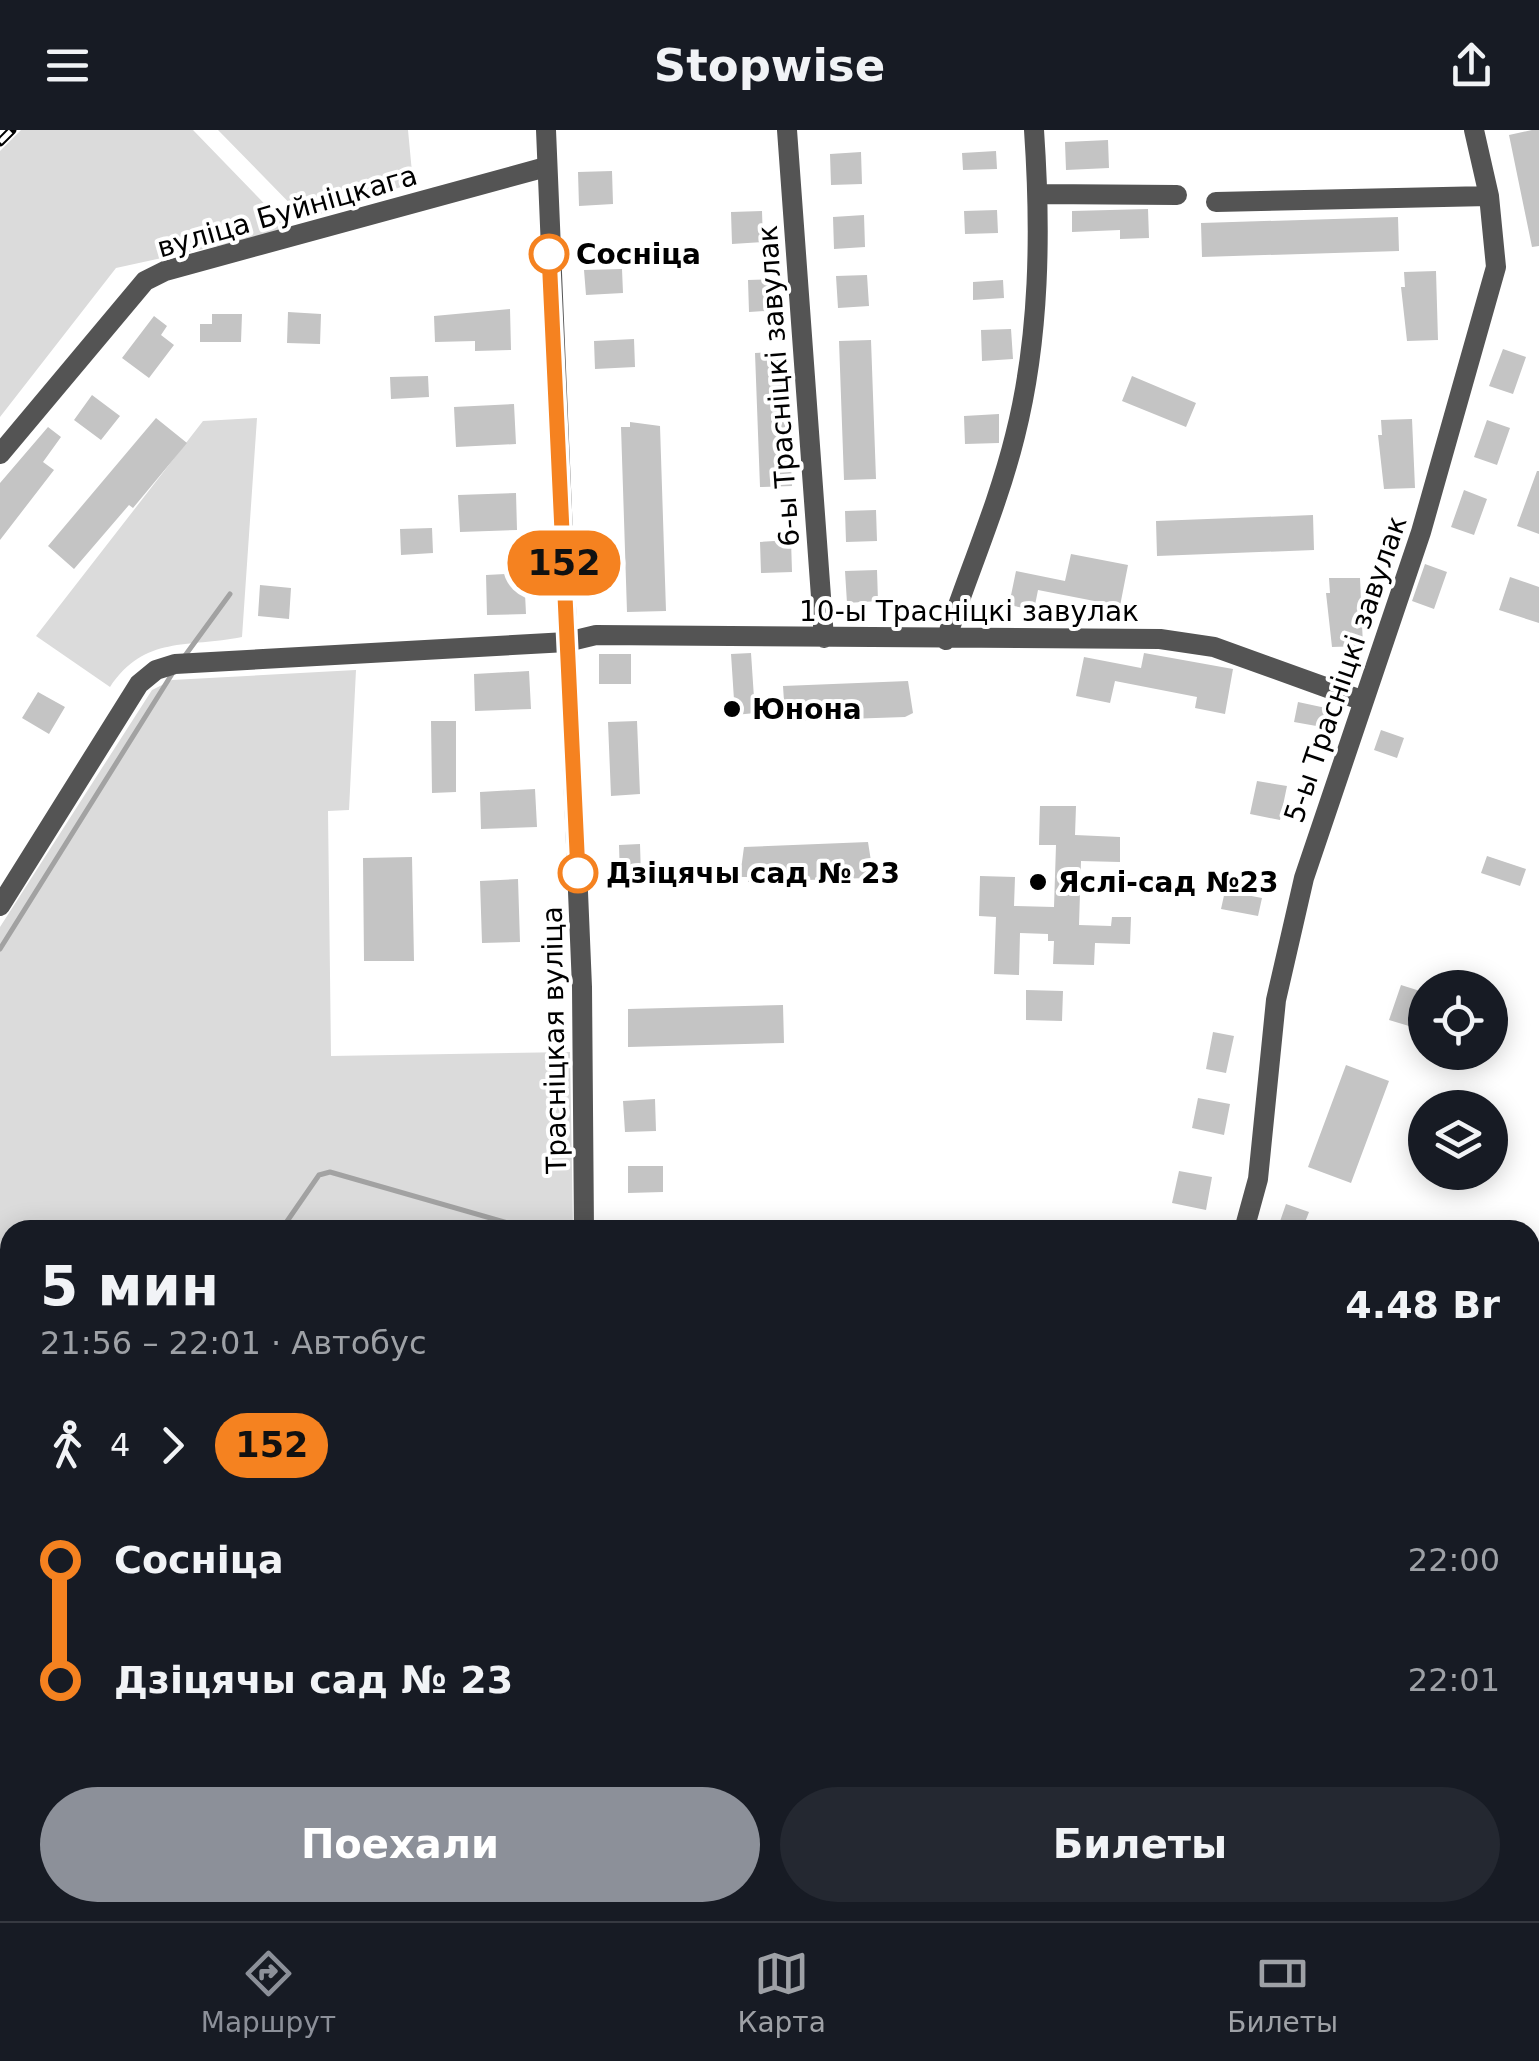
<!DOCTYPE html>
<html lang="ru">
<meta charset="utf-8">
<style>
:root{--surface:#171b24;--page:#242831;--text:#f1f3f6;--muted:#9ea1a6;--line:#363941;--accent:#8c9099}
body{margin:0;font-family:"DejaVu Sans",sans-serif;background:var(--page);color:var(--text);height:100vh;display:flex;flex-direction:column;font-size:38px;white-space:nowrap}
*{box-sizing:border-box;margin:0}
p{font-size:32px;color:var(--muted)}
.icon{flex:none;width:55px;height:55px;fill:none;stroke:currentColor;stroke-width:2;stroke-linecap:round;stroke-linejoin:round}
.map{position:relative;flex:1;overflow:hidden}
.drawer{position:absolute;left:0px;top:1090px;width:1540px;height:702px;display:flex;flex-direction:column;background:var(--surface);border-radius:30px 30px 0 0;box-shadow:0 5px 25px #0003}
.drawer>*{flex:none}
.badge{padding:0 20px;border-radius:32px;font-size:35px;line-height:65px}
.buttons{position:absolute;left:1408px;top:840px;display:grid;gap:20px}
.buttons a{display:grid;place-items:center;width:100px;height:100px;border-radius:50%;background:var(--surface);box-shadow:0 5px 25px #0003;font-size:50px}
.map>.badge{position:absolute;translate:-50% -50%;box-shadow:0 0 0 5px #fff}
.legs{display:flex;align-items:center;gap:15px;height:110px;padding:0 40px;font-size:32px}
.legs p{margin-inline-start:auto}
.overview{display:flex;align-items:center;justify-content:space-between;height:170px;padding:0 40px}
h1{font-size:55px;font-weight:700;line-height:75px}
.button{display:flex;gap:20px;margin-top:auto;padding:20px 40px}
.button a{flex:1;height:115px;border-radius:60px;background:var(--accent);color:#fff;font-size:40px;font-weight:700;line-height:115px;text-align:center}
.button a+a{background:var(--page);color:var(--text)}
ul{padding:0 40px;list-style:none}
li{display:flex;align-items:center;gap:35px;height:120px;font-size:38px}
li i{display:grid;place-items:center;width:15px;height:100%;margin:0 12px;background:currentColor}
li i::after{content:'';width:25px;height:25px;margin:-12px;border:8px solid;border-radius:50%;background:var(--surface)}
li p{margin-inline-start:auto}
li:first-child i{background:linear-gradient(#0000 50%,currentColor 0)}
li:last-child i{background:linear-gradient(currentColor 50%,#0000 0)}
header{display:flex;justify-content:space-between;align-items:center;height:130px;padding:0 40px;background:var(--surface);font-size:45px;font-weight:700}
.dock{display:flex;justify-content:space-around;align-items:center;height:140px;border-top:2px solid var(--line);background:var(--surface);font-size:28px;color:var(--muted)}
.dock a{display:grid;justify-items:center;gap:5px}
.dock .current{color:var(--accent)}
.map>svg:first-child{display:block}
.green{fill:#dbdbdb}
.lines{fill:none;stroke-linecap:round;stroke-linejoin:round}
.stream{stroke:#a2a2a2;stroke-width:5}
.building{fill:#c4c4c4}
.minor{stroke:#545454;stroke-width:20}
.tertiary{stroke:#545454;stroke-width:20}
.rail-casing{stroke:#000;stroke-width:9}
.rail{stroke:#fff;stroke-width:5;stroke-dasharray:15;stroke-linecap:butt}
.line-1-casing{stroke:#fff;stroke-width:22}
.line-1{stroke:#f58220;stroke-width:15}
.stop-1-dot{fill:#fff;stroke:#f58220;stroke-width:5}
.poi-dot{fill:#000;stroke:#fff;stroke-width:4}
.labels{text-anchor:middle;stroke-width:8;stroke-linejoin:round;paint-order:stroke}
.street-label{font-size:28px;fill:#000;stroke:#fff}
.stop-label{font-size:28px;font-weight:bold;fill:#000;stroke:#fff;text-anchor:start}
.poi-label{font-size:28px;font-weight:bold;fill:#000;stroke:#fff;text-anchor:start}
</style>
<header><svg class="icon" aria-label="menu" viewBox="0 0 24 24"><path d="M4 6h16M4 12h16M4 18h16"/></svg>Stopwise<svg class="icon" aria-label="share" viewBox="0 0 24 24"><path d="M12 15V3M7 8l5-5 5 5M5 13v7h14v-7"/></svg></header>
<div class="map">
<svg width="1539" height="1791" viewBox="0 0 1539 1791">
<rect width="100%" height="100%" fill="#fff"/>
<!-- green -->
<path class="green" d="M21 0H193L290 100 116 138 0 287V21Z
M218 0H408L413 53 305 89Z
M257 288 242 507C187 518 145 505 110 557L36 506 203 291Z
M356 540 349 680 328 681 331 926 570 922 573 1100H10V1122L0 1119V797L152 560 172 550Z
M0 1646 10 1651V1759L0 1754Z
M55 1783H327L324 1791H71Z
M367 1783 1291 1782 1297 1791H364Z"/>
<g class="lines">
<!-- stream -->
<path class="stream" d="M184 527 230 464
M0 819 172 544
M281 1100 319 1045 330 1042 532 1100
M0 1518 10 1503
M0 1675 10 1677"/>
</g>
<!-- building -->
<path class="building" d="M1532 0H1539V116L1532 117 1509 5Z
M1108 10 1109 38 1066 40 1065 12Z
M996 21 997 39 963 40 962 23Z
M861 22 862 54 831 55 830 24Z
M612 41 613 74 579 76 578 42Z
M1148 79 1149 108 1120 109V100L1072 102V81Z
M997 80 998 103 965 104 964 81Z
M762 81 763 112 732 114 731 82Z
M864 85 865 117 834 119 833 87Z
M1398 87 1399 121 1202 127 1201 93Z
M622 139 623 163 586 165 584 140Z
M1436 141 1438 210 1407 211 1401 157H1405L1404 142Z
M867 145 869 176 838 178 836 146Z
M779 149 780 180 749 182 748 150Z
M1003 150 1004 168 973 170V152Z
M510 179 511 220 475 221V211L435 212 434 186Z
M288 182 321 184 320 214 287 213Z
M212 184H242L241 212H200V194H212Z
M154 186 167 196 161 205 174 215 149 248 122 228Z
M1011 199 1013 229 982 231 981 200Z
M634 209 635 237 595 239 594 211Z
M871 210 876 349 844 350 839 211Z
M1503 219 1526 227 1513 264 1489 256Z
M786 221 792 356 760 357 755 223Z
M428 246 429 267 391 269 390 247Z
M1132 246 1196 273 1186 297 1122 271Z
M92 265 120 286 101 310 74 290Z
M514 274 516 314 456 317 454 277Z
M999 284V313L965 314 964 286Z
M156 288 187 313 133 378 129 375 74 439 48 416Z
M1412 289 1415 358 1384 359 1378 305H1382L1381 290Z
M1487 290 1510 298 1497 335 1474 327Z
M630 292 660 296 666 481 627 482 621 297H630Z
M48 297 61 307 43 332 54 340 0 410V353Z
M1537 341H1539V404L1517 396Z
M1464 360 1487 369 1474 405 1451 397Z
M516 363 517 400 460 402 458 365Z
M876 380 877 411 846 412 845 381Z
M1313 385 1314 420 1157 426 1156 391Z
M432 398 433 423 401 425 400 399Z
M791 410 792 442 761 443 760 412Z
M1071 424 1128 435 1120 476 1038 460 1034 480 1009 475 1016 441 1065 451Z
M1425 434 1447 442 1434 479 1412 471Z
M877 440 878 471 847 473 845 441Z
M524 443 526 484 487 485 486 445Z
M1510 447 1539 457V493L1499 480Z
M1329 448H1360L1363 516 1332 517 1326 463H1330Z
M260 455 291 458 289 489 258 486Z
M751 523 755 583 735 585 731 524Z
M1144 523 1233 539 1225 584 1195 578 1197 567 1115 551 1110 573 1076 566 1084 527 1141 538Z
M599 524H631V554H599Z
M529 541 531 579 475 581 474 544Z
M908 551 913 583 905 587 788 591 785 586 783 556Z
M38 562 65 577 49 604 22 588Z
M1298 572 1326 578 1322 597 1294 592Z
M431 591H456V662L432 663Z
M637 591 640 664 611 666 608 592Z
M1381 600 1404 608 1397 628 1374 620Z
M1257 651 1287 656 1280 690 1250 684Z
M535 659 537 697 481 699 480 662Z
M1040 676H1076L1075 705 1120 707V732L1081 731 1079 795 1111 796 1112 787H1131L1130 814 1095 813 1094 835 1053 834 1054 811H1048V804L1020 803 1019 845 994 844 996 787 979 786 980 746 1015 747 1014 776 1054 777 1056 715H1039Z
M868 712 873 744 866 748 748 752V747H740L744 717Z
M640 714 641 747H620L619 715Z
M1487 726 1526 739 1520 756 1481 743Z
M412 727 414 831H364L363 728Z
M518 749 520 812 482 813 480 751Z
M1225 761 1262 768 1258 786 1221 779Z
M1401 855 1420 861 1409 896 1389 890Z
M1026 860 1063 861 1062 891 1026 890Z
M783 875 784 913 628 917V879Z
M1213 902 1234 906 1226 943 1206 939Z
M1346 935 1389 951 1351 1053 1308 1037Z
M1198 968 1230 974 1224 1005 1192 998Z
M655 969 656 1001 625 1002 623 971Z
M628 1036H663V1062L628 1063Z
M1179 1041 1212 1047 1206 1080 1172 1073Z
M1286 1074 1309 1082 1302 1100H1277Z"/>
<g class="lines">
<!-- minor -->
<path class="minor" d="M787 0 824 508
M1039 64 1177 65
M1216 72 1489 66
M0 324 145 151 165 141 546 37
M946 510C968 443 998 375 1015 306 1040 207 1041 101 1034 0
M0 776 139 554 156 540 175 534 567 512 596 505 1160 509 1214 517 1361 570
M1244 1100 1258 1049 1276 870 1304 748 1421 402 1496 137 1489 66 1474 0
M0 1129 10 1132
M0 1210 10 1194
M0 1634 10 1639"/>
<!-- tertiary -->
<path class="tertiary" d="M546 0 582 857 584 1100
M340 1791 343 1782"/>
<defs>
<path id="rail" d="M0 12 12 0"/>
</defs>
<!-- rail casing -->
<use href="#rail" class="rail-casing"/>
<!-- rail -->
<use href="#rail" class="rail"/>
</g>
<g class="lines">
<defs>
<path id="line-1" d="M549 124 578 743"/>
</defs>
<!-- line-1 casing -->
<use href="#line-1" class="line-1-casing"/>
<!-- line-1 -->
<use href="#line-1" class="line-1"/>
</g>
<!-- markers -->
<g class="stop-1-dot">
<circle cx="549" cy="124" r="18"/>
<circle cx="578" cy="743" r="18"/>
</g>
<g class="poi-dot">
<circle cx="732" cy="579" r="10"/>
<circle cx="1038" cy="752" r="10"/>
</g>
<g class="labels">
<!-- street labels -->
<g class="street-label">
<text transform="translate(287 81) rotate(-16)" y="10">вуліца Буйніцкага</text>
<text transform="translate(778 256) rotate(-94)" y="10">6-ы Трасніцкі завулак</text>
<text x="969" y="491">10-ы Трасніцкі завулак</text>
<text transform="translate(1345 539) rotate(-71)" y="10">5-ы Трасніцкі завулак</text>
<text transform="translate(554 910) rotate(-91)" y="10">Трасніцкая вуліца</text>
</g>
<!-- stop labels -->
<g class="stop-label">
<text x="576" y="134">Сосніца</text>
<text x="606" y="753">Дзіцячы сад № 23</text>
</g>
<!-- poi labels -->
<g class="poi-label">
<text x="752" y="589">Юнона</text>
<text x="1058" y="762">Яслі-сад №23</text>
</g>
</g>
</svg>
<div class="buttons">
<a><svg class="icon" aria-label="locate" viewBox="0 0 24 24"><circle cx="12" cy="12" r="6"/><path d="M12 2v4M12 18v4M2 12h4M18 12h4"/></svg></a>
<a><svg class="icon" aria-label="layers" viewBox="0 0 24 24"><path d="M12 4l9 5-9 5-9-5zM3 14l9 5 9-5"/></svg></a>
</div>
<b class="badge" style="left:564px;top:433px;background:#f58220;color:#111">152</b>
<section class="drawer">
<div class="overview"><div><h1>5 мин</h1><p>21:56 – 22:01 · Автобус</p></div><b>4.48 Br</b></div>
<div class="legs"><svg class="icon" aria-label="walk" viewBox="0 0 24 24"><circle cx="13" cy="4" r="2"/><path d="M13 8l-2 6 4 7M11 14l-3 7M7 12l3-4h3l4 4"/></svg>4<svg class="icon" aria-label="forward" viewBox="0 0 24 24"><path d="M9 5l7 7-7 7"/></svg><b class="badge" style="background:#f58220;color:#111">152</b></div>
<ul>
<li><i style="color:#f58220"></i><b>Сосніца</b><p>22:00</p></li>
<li><i style="color:#f58220"></i><b>Дзіцячы сад № 23</b><p>22:01</p></li>
</ul>
<div class="button"><a>Поехали</a><a>Билеты</a></div>
</section>
</div>
<nav class="dock">
<a class="current"><svg class="icon" aria-label="directions" viewBox="0 0 24 24"><path d="M12 3l9 9-9 9-9-9zM9 14v-3h6M13 9l2 2-2 2"/></svg>Маршрут</a>
<a><svg class="icon" aria-label="map" viewBox="0 0 24 24"><path d="M3 6l6-2 6 2 6-2v14l-6 2-6-2-6 2zM9 4v14M15 6v14"/></svg>Карта</a>
<a><svg class="icon" aria-label="tickets" viewBox="0 0 24 24"><path d="M3 7h18v10H3zM15 7v10"/></svg>Билеты</a>
</nav>
